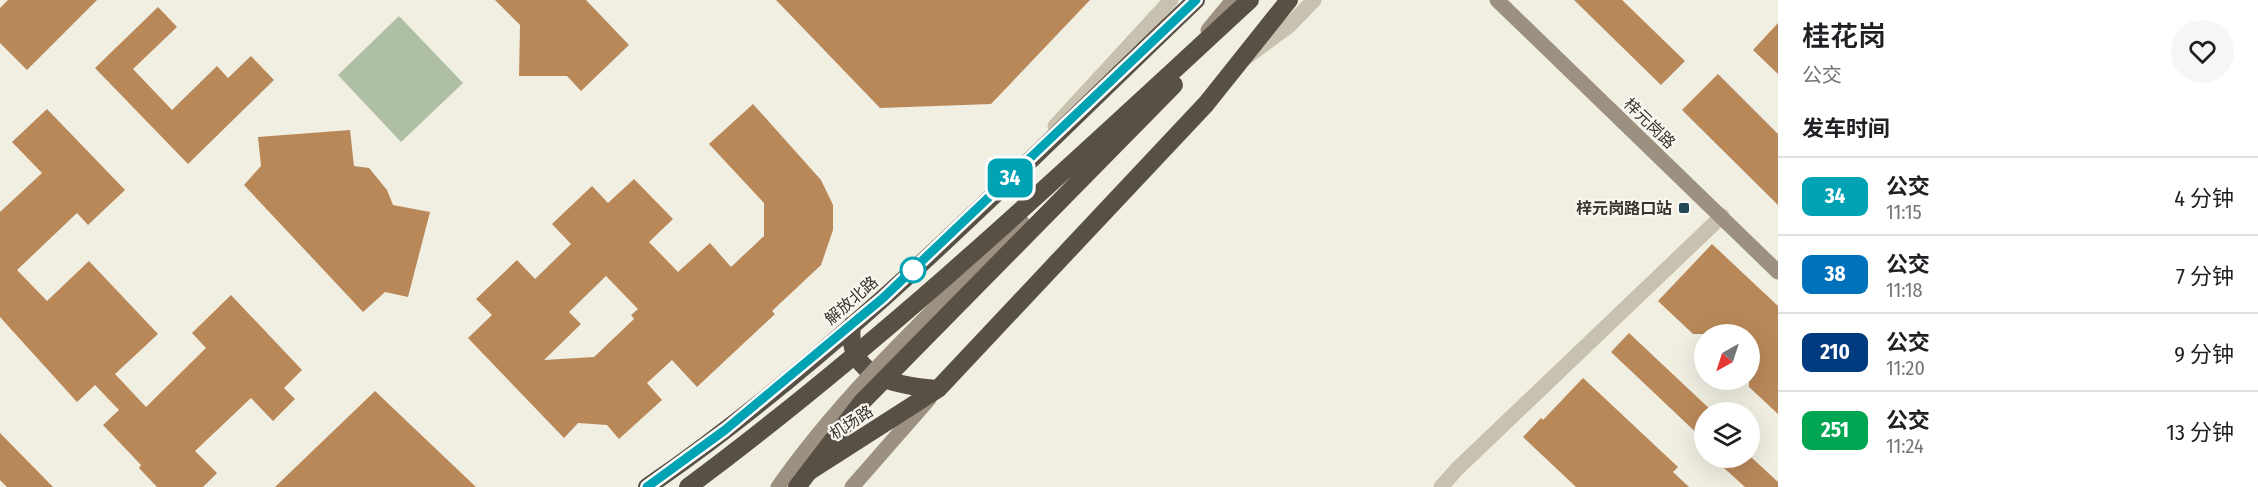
<!DOCTYPE html>
<html lang="zh">
<meta charset="utf-8">
<style>
:root{--surface:#fff;--page:#f6f6f6;--text:#202124;--muted:#757577;--line:#e0e0e0}
body{margin:0;font-family:"Fira Sans Condensed","Noto Sans SC",sans-serif;background:var(--page);color:var(--text);height:100vh;display:flex;flex-direction:column;font-size:22px;white-space:nowrap}
*{box-sizing:border-box;margin:0}
p{font-size:20px;color:var(--muted)}
.icon{flex:none;width:33px;height:33px;fill:none;stroke:currentColor;stroke-width:2;stroke-linecap:round;stroke-linejoin:round}
.map{position:relative;flex:1;overflow:hidden}
.side{display:flex;flex-direction:column;background:var(--surface);width:480px}
.side>*{flex:none}
.badge{padding:0 12px;border-radius:9px;font-size:21px;line-height:39px}
.needle{width:39px;rotate:219deg}
.controls{position:absolute;left:1694px;top:324px;display:grid;gap:12px}
.controls a{display:grid;place-items:center;width:66px;height:66px;border-radius:50%;background:var(--surface);box-shadow:0 6px 24px #0002;font-size:30px}
.map>.badge{position:absolute;translate:-50% -50%;box-shadow:0 0 0 3px #fff}
h2{padding:0 24px;font-size:22px;line-height:54px}
.round{display:grid;place-items:center;flex:none;width:63px;height:63px;border-radius:32px;background:var(--page)}
.headline{display:flex;align-items:center;justify-content:space-between;height:102px;padding:0 24px}
h1{font-size:28px;font-weight:600;line-height:45px}
ul{padding:0;list-style:none}
li{display:flex;align-items:center;gap:18px;height:78px;padding:0 24px;border-top:2px solid var(--line)}
li div{flex:1}
li b{display:block;font-size:22px}
li em{font-style:normal}
li .badge{min-width:66px;font-weight:700;text-align:center}
main{display:flex;flex:1;min-height:0}
.map>svg:first-child{display:block}
.green{fill:#afbfa3}
.building{fill:#b98859;fill-rule:evenodd}
.lines{fill:none;stroke-linecap:round;stroke-linejoin:round}
.street{stroke:#c9c1af;stroke-width:15}
.secondary{stroke:#9c9181;stroke-width:15}
.highway{stroke:#584f45;stroke-width:18}
.secondary-bridge{stroke:#9c9181;stroke-width:15}
.highway-bridge{stroke:#584f45;stroke-width:18}
.line-casing{stroke:#fff;stroke-width:14}
.line{stroke:#00a3b4;stroke-width:9}
.poi-dot{fill:#264756;stroke:#f9f7ef;stroke-width:2}
.stop-dot{fill:#fff;stroke:#00a3b4;stroke-width:3}
.labels{text-anchor:middle;stroke-width:4.5;stroke-linejoin:round;paint-order:stroke}
.street-label{font-size:16px;fill:#38332c;stroke:#f9f7ef}
.poi-label{font-size:16px;font-weight:bold;fill:#38332c;stroke:#f9f7ef;text-anchor:end}
</style>
<main>
<div class="map">
<svg width="1778" height="487" viewBox="0 0 1778 487">
<rect width="100%" height="100%" fill="#f1eee2"/>
<!-- green -->
<path class="green" d="M399 16 463 83 401 142 338 75Z"/>
<!-- building -->
<path class="building" d="M8 0H97L27 70 0 43V8Z
M495 0H586L629 45 581 91 567 76H519L520 25Z
M776 0H1090L991 104 880 108Z
M1574 0H1622L1685 61 1661 85Z
M158 7 177 27 133 69 172 110 217 66 228 78 251 56 274 80 188 164 95 68Z
M1778 23V74L1753 50Z
M1718 74 1778 134V205L1682 110Z
M753 104 821 180 833 205V230L821 265 772 311 775 314 697 387 672 360 647 383 662 400 619 439 607 425 578 423 564 438 468 338 492 315 476 299 517 260 535 279 571 244 552 224 592 186 608 203 634 179 673 219 649 242 678 272 710 243 731 267 764 236V203L709 144ZM606 276 638 309 631 315 634 319 594 357 544 360 581 324 569 312Z
M47 109 125 190 88 225 77 213 17 270 47 301 89 261 158 334 115 374 146 407 206 348 192 333 231 295 302 370 284 388 295 399 273 421 251 398 195 451 217 473 203 487H157L139 468 141 465 103 425 119 410 95 385 77 402 0 317V212L42 173 12 142Z
M350 130 354 166 369 168 387 190 393 205 430 212 408 297 385 292 363 312 244 185 261 166 258 137Z
M1712 244 1778 306V414L1749 387V334H1693L1658 301Z
M1629 333 1713 412H1704V440L1611 352Z
M1583 378 1678 467 1673 472 1689 487H1576L1523 437 1541 418 1543 420Z
M375 391 476 487H275Z
M0 433 53 487H7L0 480Z
M1713 458H1752L1778 482V487H1745Z"/>
<g class="lines">
<!-- street -->
<path class="street" d="M1247 57 1289 26 1314 0
M1055 126 1171 0
M1441 487 1457 469 1722 216"/>
<!-- secondary -->
<path class="secondary" d="M1497 0 1778 272
M1208 30 1233 0
M852 487 929 399"/>
<!-- highway -->
<path class="highway" d="M852 325C845 378 898 386 938 389
M810 471 938 389 1206 104 1289 0
M647 487C848 349 1020 168 1196 0"/>
<!-- secondary-bridge -->
<path class="secondary-bridge" d="M778 487C847 388 938 307 1022 222"/>
<!-- highway-bridge -->
<path class="highway-bridge" d="M688 487C887 339 1068 168 1250 0
M797 487 862 402 1174 85"/>
</g>
<g class="lines">
<defs>
<path id="line" d="M647 487 725 430 883 298 1196 0"/>
</defs>
<!-- line casing -->
<use href="#line" class="line-casing"/>
<!-- line -->
<use href="#line" class="line"/>
</g>
<!-- markers -->
<rect class="poi-dot" x="1678" y="202" width="12" height="12" rx="3"/>
<circle class="stop-dot" cx="913" cy="270" r="12"/>
<g class="labels">
<!-- street labels -->
<g class="street-label">
<text transform="translate(1650 123) rotate(44)" y="6">梓元岗路</text>
<text transform="translate(851 300) rotate(-41)" y="6">解放北路</text>
<text transform="translate(851 422) rotate(-33)" y="6">机场路</text>
</g>
<!-- poi labels -->
<g class="poi-label">
<text x="1672" y="214">梓元岗路口站</text>
</g>
</g>
</svg>
<div class="controls">
<a><svg class="needle" viewBox="-14 -14 28 28"><path d="M0-13l5 13h-10z" fill="#e53935"/><path d="M0 13l5-13h-10z" fill="#757577"/></svg></a>
<a><svg class="icon" aria-label="layers" viewBox="0 0 24 24"><path d="M12 4l9 5-9 5-9-5zM3 14l9 5 9-5"/></svg></a>
</div>
<b class="badge" style="left:1010px;top:178px;background:#00a3b4;color:#fff">34</b>
</div>
<section class="side">
<div class="headline"><div><h1>桂花岗</h1><p>公交</p></div><a class="round"><svg class="icon" aria-label="heart" viewBox="0 0 24 24"><path d="M12 20l-8-8c-3-5 5-10 8-4 3-6 11-1 8 4z"/></svg></a></div>
<h2>发车时间</h2>
<ul>
<li><span class="badge" style="background:#00a3b4;color:#fff">34</span><div><b>公交</b><p>11:15</p></div><em>4 分钟</em></li>
<li><span class="badge" style="background:#0072bc;color:#fff">38</span><div><b>公交</b><p>11:18</p></div><em>7 分钟</em></li>
<li><span class="badge" style="background:#003b80;color:#fff">210</span><div><b>公交</b><p>11:20</p></div><em>9 分钟</em></li>
<li><span class="badge" style="background:#00a651;color:#fff">251</span><div><b>公交</b><p>11:24</p></div><em>13 分钟</em></li>
</ul>
</section>
</main>
